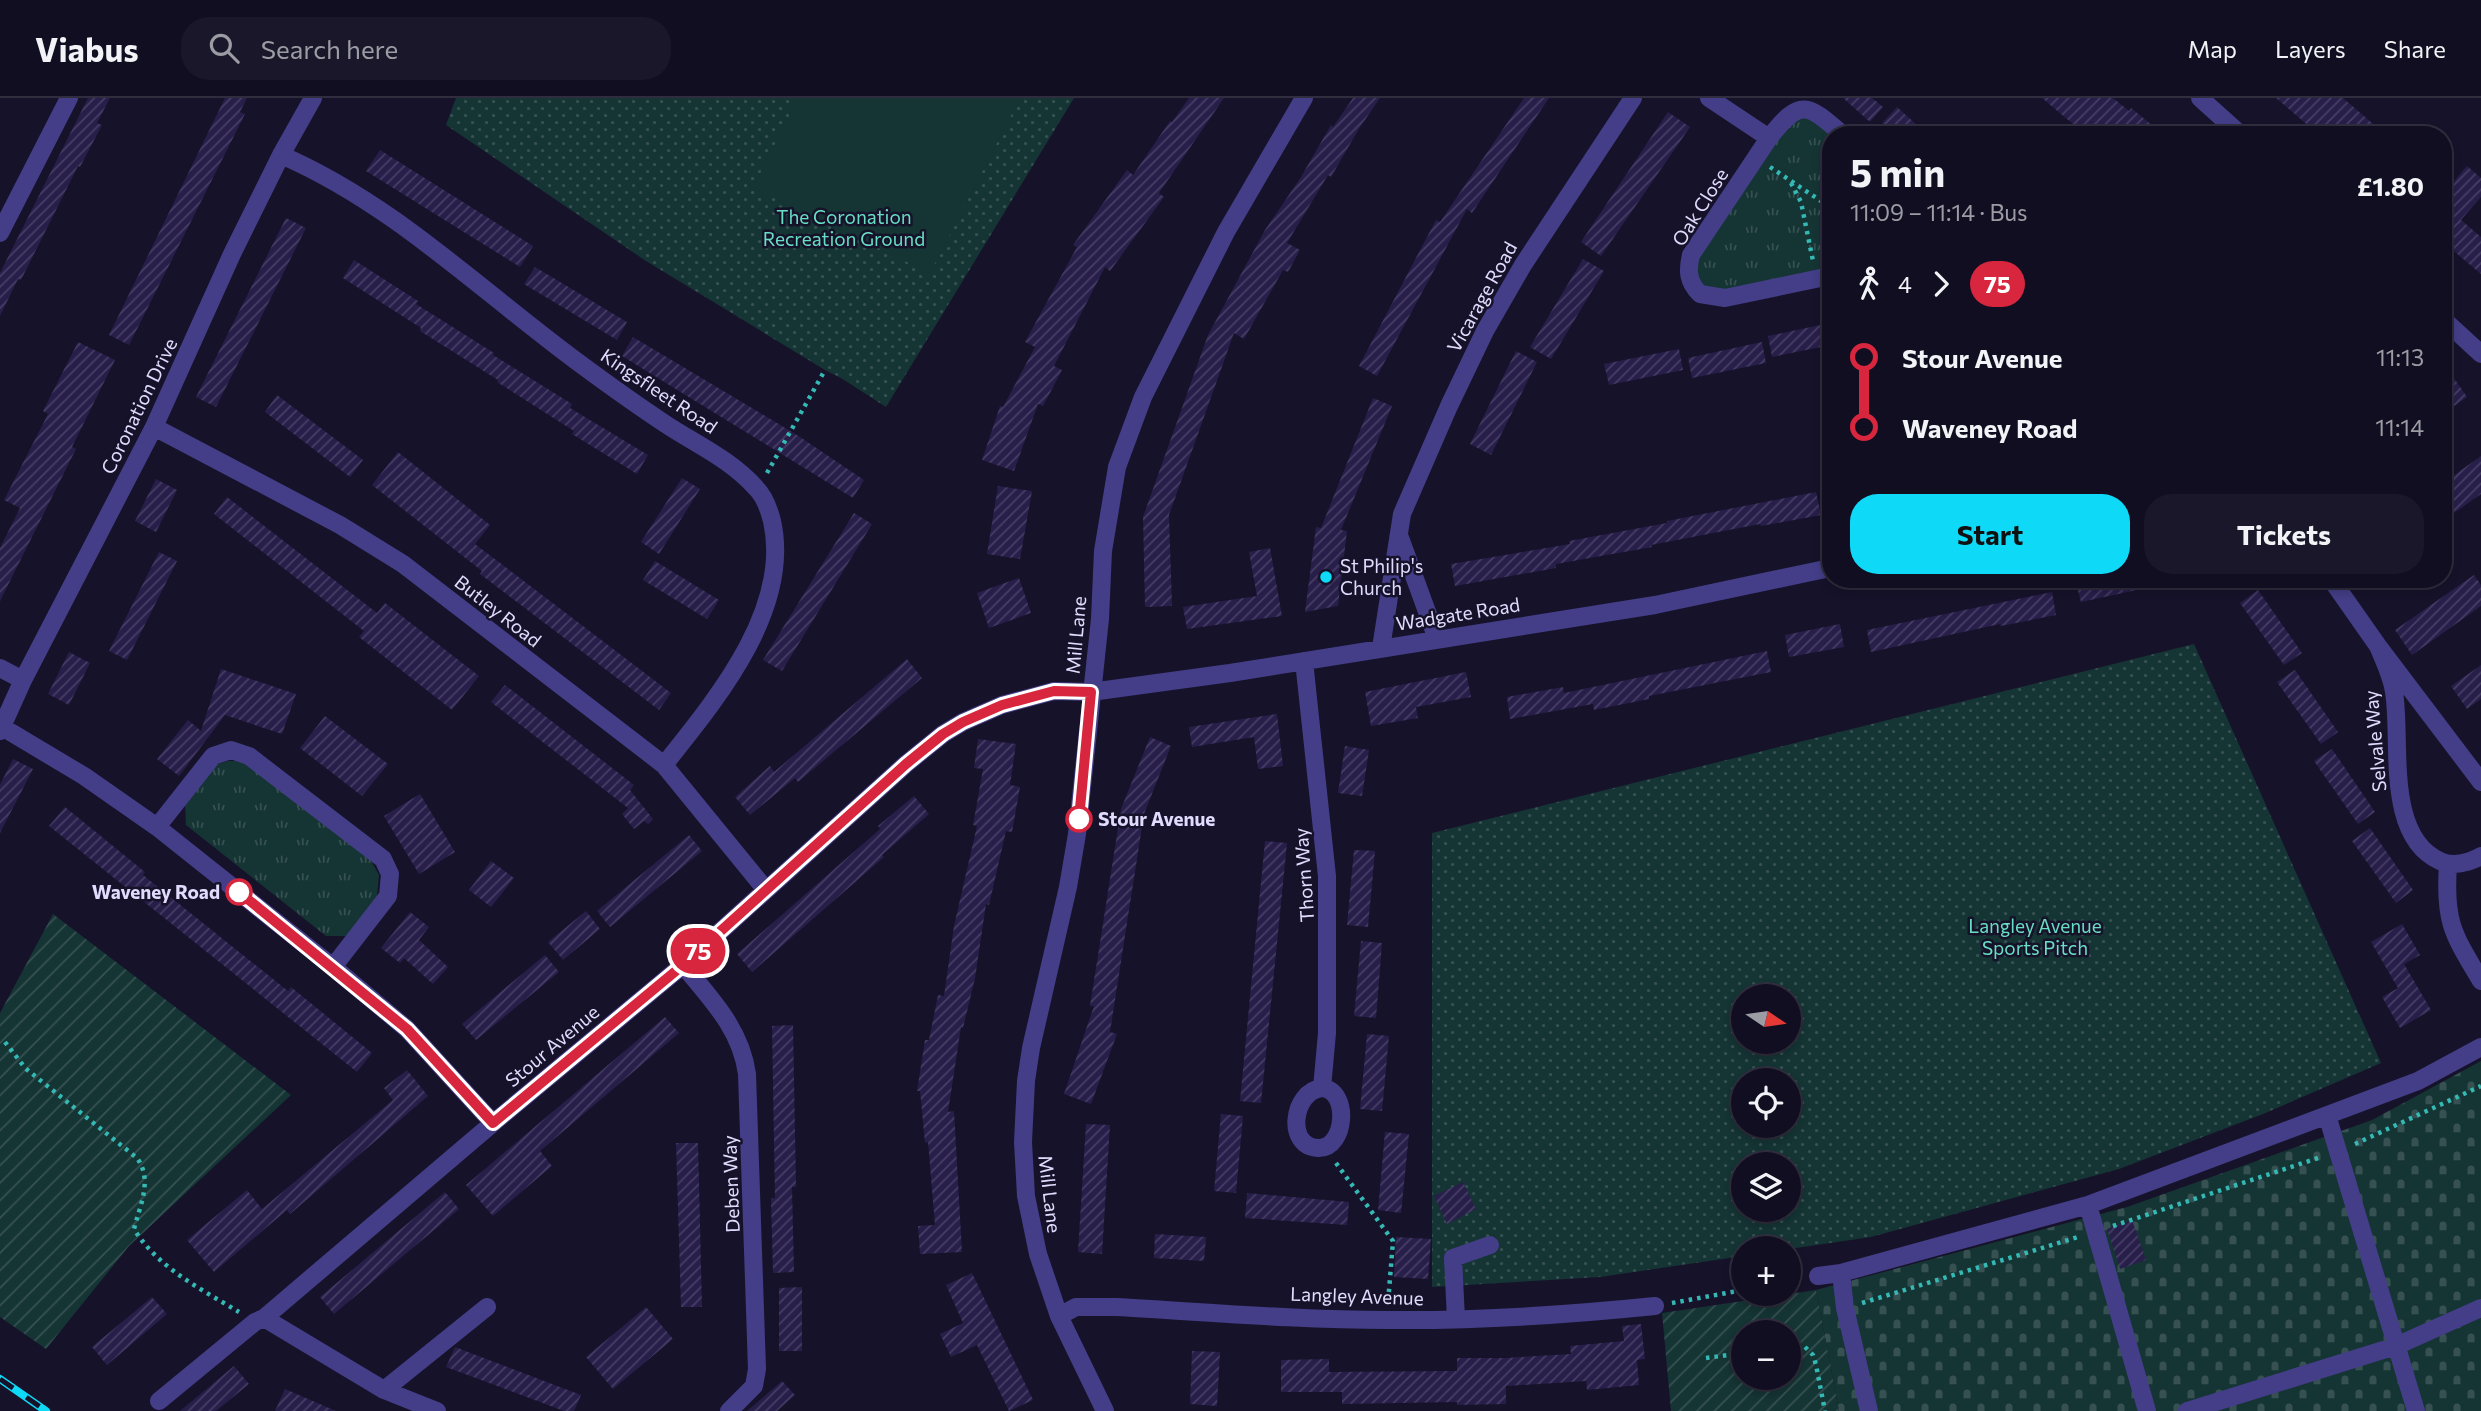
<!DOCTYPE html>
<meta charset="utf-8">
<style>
:root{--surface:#100e20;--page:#191729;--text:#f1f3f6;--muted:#9c9ca5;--line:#302e3e;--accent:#0edaf8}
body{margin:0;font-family:Commissioner,sans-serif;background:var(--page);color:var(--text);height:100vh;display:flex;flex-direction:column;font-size:26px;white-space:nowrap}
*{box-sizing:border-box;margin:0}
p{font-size:23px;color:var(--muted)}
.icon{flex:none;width:38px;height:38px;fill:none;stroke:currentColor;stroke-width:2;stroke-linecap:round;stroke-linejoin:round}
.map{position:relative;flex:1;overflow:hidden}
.panel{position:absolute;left:1822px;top:28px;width:630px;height:462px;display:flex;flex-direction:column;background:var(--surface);border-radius:28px;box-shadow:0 4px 10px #0003,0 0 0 2px var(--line)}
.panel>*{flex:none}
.badge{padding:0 14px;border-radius:23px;font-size:24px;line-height:46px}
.needle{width:46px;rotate:103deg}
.fabs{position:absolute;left:1731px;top:886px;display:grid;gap:14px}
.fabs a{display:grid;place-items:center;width:70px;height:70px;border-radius:50%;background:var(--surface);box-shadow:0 4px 10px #0003,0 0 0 2px var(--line);font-size:35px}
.map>.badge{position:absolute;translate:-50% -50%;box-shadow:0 0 0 4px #fff}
.legs{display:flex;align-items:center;gap:10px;height:77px;padding:0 28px;font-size:23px}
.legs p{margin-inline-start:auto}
.head{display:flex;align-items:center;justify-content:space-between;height:119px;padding:0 28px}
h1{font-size:38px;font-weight:700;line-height:52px}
.cta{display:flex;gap:14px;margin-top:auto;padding:14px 28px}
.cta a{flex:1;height:80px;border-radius:28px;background:var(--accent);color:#111;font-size:28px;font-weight:700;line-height:80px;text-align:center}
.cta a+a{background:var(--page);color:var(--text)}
ul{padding:0 28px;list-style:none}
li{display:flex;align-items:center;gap:24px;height:70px;font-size:26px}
li i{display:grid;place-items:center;width:10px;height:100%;margin:0 9px;background:currentColor}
li i::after{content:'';width:18px;height:18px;margin:-9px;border:5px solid;border-radius:50%;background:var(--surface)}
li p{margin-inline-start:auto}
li:first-child i{background:linear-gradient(#0000 50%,currentColor 0)}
li:last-child i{background:linear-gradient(currentColor 50%,#0000 0)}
header{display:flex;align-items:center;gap:42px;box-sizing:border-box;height:98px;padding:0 35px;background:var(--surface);border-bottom:2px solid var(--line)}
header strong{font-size:33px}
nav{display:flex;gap:38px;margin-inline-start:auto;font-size:24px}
.search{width:490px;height:63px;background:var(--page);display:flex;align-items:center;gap:18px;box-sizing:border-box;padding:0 24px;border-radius:28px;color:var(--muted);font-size:26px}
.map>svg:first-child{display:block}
.grass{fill:url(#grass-tufts)}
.cemetery{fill:url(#cemetery-stones)}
.park{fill:url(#park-dots);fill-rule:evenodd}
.garden{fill:url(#garden-furrows);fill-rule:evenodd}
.pitch{fill:#153434}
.building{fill:url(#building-hatch)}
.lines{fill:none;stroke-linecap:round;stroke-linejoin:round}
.path{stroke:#34b9b5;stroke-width:4.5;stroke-dasharray:3.5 5;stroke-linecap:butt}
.minor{stroke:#433e87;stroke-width:18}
.rail-casing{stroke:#0edaf8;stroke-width:8}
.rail{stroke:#16122a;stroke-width:5;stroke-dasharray:16;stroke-linecap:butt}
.line-1-casing{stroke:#fff;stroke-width:16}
.line-1{stroke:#d7263d;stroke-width:10}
.poi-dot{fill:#0edaf8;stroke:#16122a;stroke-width:2.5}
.stop-1-dot{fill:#fff;stroke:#d7263d;stroke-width:3.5}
.labels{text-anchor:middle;stroke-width:5;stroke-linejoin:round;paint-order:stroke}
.street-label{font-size:19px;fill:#e1dcfe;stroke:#16122a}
.park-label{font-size:19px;fill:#68dec4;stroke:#16122a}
.poi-label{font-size:19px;fill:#e1dcfe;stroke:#16122a;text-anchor:start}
.stop-label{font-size:19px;font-weight:bold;fill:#e1dcfe;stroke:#16122a;text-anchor:start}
</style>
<header>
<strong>Viabus</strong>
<div class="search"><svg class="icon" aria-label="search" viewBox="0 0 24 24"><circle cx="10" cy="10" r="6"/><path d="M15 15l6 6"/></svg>Search here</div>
<nav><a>Map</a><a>Layers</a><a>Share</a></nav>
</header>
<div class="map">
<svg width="2481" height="1313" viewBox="0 0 2481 1313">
<defs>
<pattern id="grass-tufts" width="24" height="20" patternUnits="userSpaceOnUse" patternTransform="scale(1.75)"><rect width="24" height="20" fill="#153434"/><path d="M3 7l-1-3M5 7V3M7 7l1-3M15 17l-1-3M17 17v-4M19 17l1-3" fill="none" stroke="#375152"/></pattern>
<pattern id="cemetery-stones" width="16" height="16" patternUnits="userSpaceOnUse" patternTransform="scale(1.75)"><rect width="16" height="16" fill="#153434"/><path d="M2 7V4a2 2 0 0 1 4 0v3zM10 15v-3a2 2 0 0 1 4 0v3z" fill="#375152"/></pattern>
<pattern id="park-dots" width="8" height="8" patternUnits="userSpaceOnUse" patternTransform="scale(1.75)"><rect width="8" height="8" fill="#153434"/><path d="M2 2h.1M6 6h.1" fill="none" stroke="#375152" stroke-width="1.8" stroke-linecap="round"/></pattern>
<pattern id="garden-furrows" width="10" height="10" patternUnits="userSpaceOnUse" patternTransform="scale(1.75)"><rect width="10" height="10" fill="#153434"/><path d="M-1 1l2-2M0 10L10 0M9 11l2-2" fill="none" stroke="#375152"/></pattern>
<pattern id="building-hatch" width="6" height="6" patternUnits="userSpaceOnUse" patternTransform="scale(1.75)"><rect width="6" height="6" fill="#281e4a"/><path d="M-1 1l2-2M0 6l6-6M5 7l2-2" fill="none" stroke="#473e65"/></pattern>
</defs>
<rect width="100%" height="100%" fill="#16122a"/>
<!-- grass -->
<path class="grass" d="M1798 18 1810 19 1830 37V172L1724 194 1704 190 1698 183V160L1786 25Z
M228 663H245L370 761 379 777 377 798 346 838H326L186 727 185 705 218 666Z"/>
<!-- cemetery -->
<path class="cemetery" d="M2481 963V1313H1839L1816 1192 2127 1109 2372 1022Z"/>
<!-- park -->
<path class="park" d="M456 0H1074L886 309 841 280 825 272 646 163 446 27Z
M2194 546 2381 965 2263 1016 2119 1071 1871 1139 1789 1151 1743 1150V1158L1600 1179 1432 1189V735ZM1743 898H1788V943H1743ZM1743 982H1788V1027H1743ZM1743 1066H1788V1111H1743Z"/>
<!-- garden -->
<path class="garden" d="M53 816 291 997 129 1148 46 1251 0 1219V915Z
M1816 1192 1839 1313H1671L1662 1215ZM1743 1234H1788V1279H1743Z"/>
<!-- pitch -->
<path class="pitch" d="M798 0H1020L930 175 753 90Z"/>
<!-- building -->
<path class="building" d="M88 0H110L97 25 102 27 80 69 78 68 21 182 18 181 0 218V175Z
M225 0H247L240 14 245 16 129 247 109 237Z
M1189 0H1224L1159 95 1164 99 1110 173 1105 169 1054 268 1062 272 1043 308 1038 306 1014 373 982 362 1000 308 1003 309 1035 249 1025 244 1077 149 1073 147 1127 72 1133 77 1170 23 1172 24Z
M1353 0H1380L1360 29 1331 79 1328 77 1287 145 1300 152 1288 174 1283 172 1244 241 1234 235 1169 417 1172 508 1145 509 1143 419 1208 237 1265 132 1301 79 1331 27 1333 29Z
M1524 0H1549L1472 115 1467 111 1377 278 1359 268 1436 122 1440 124Z
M1843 0H1872L1883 9 1870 24Z
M2042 0H2113L2129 13 2131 10 2164 37H2086Z
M2276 0H2343L2386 37H2319Z
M1897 9 1928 37H1896L1882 25Z
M1668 14 1690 29 1601 158 1581 144Z
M380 52 533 148 520 169 366 73Z
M2467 68 2481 80V99L2461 122 2481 139V176L2443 144V96Z
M286 120 306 130 216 309 196 299Z
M1583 161 1604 173 1551 261 1530 249Z
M354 162 418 203 416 206 494 255 493 257 572 306 570 310 648 357 637 376 572 336 574 333 497 284 498 282 420 233 421 230 343 180Z
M535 169 627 224 617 242 524 186Z
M1830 225V247L1772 259 1768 238Z
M633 239 797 337 864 382 853 400 622 258Z
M78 244 115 262 72 349 76 351 0 503V450L20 410 4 402 48 316 43 313Z
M1762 244 1766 265 1692 280 1688 260Z
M1679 251 1683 272 1609 287 1604 266Z
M1516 253 1537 264 1491 357 1470 346Z
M2443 264 2467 299 2443 316Z
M277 297 363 362 350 379 265 314Z
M1373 300 1392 308 1341 432 1347 433 1338 508 1305 514 1316 429 1321 430Z
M398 354 490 427 475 446 671 595 659 612 480 476 482 473 372 387Z
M2481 358V396L2454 415 2443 399V385Z
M682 380 700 391 659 456 641 444Z
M156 381 177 392 156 434 135 423Z
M998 388 1032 393 1020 461 987 456Z
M1816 394 1821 417 1761 428 1760 426 1651 447 1652 449 1556 466V470L1455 488 1451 466 1570 446 1569 443 1667 425V423Z
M227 399 377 515 385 505 479 578 452 612 359 539 364 533 214 416Z
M854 415 872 426 782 573 763 562Z
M1270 450 1282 518 1187 531 1183 509 1257 498 1249 454Z
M159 454 177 463 127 562 109 553Z
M655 463 719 502 707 521 643 482Z
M2474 477 2481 487V508L2412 557 2395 532Z
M1019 480 1031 515 989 530 977 495Z
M2075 481H2150L2151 489 2081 504Z
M2258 492 2302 555 2284 567 2240 505Z
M2052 494 2056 517 2001 528 2000 526 1871 554 1867 532Z
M1840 526 1844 549 1789 559 1785 537Z
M1767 553 1771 574 1649 598V601L1594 612 1593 606 1510 621 1507 599 1563 589 1564 595Z
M69 554 90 565 69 607 48 596Z
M907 561 922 580 798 684 795 680 750 717 735 699 770 668 774 674Z
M2481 567V601L2467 611 2451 588Z
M221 571 296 596 282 636 225 617 179 678 157 661 188 622 201 633Z
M2295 572 2338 634 2321 646 2277 584Z
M1466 574 1471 599 1416 609 1418 620 1371 628 1365 594Z
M505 587 634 687 630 692 653 721 648 726 644 723 634 731 622 716 628 710 491 604Z
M1277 616 1283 668 1258 671 1254 639 1192 649 1189 629Z
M325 618 388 666 362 698 300 650Z
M1150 639 1171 648 1144 716 1110 934 1117 936 1091 1006 1064 996 1094 908H1090L1121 711Z
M978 641 1016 646 1010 687 1020 689 1012 734 1006 733 989 807 986 806 975 880 963 930 961 929 948 1014 954 1013 962 1154 920 1156 918 1128 935 1127 928 1044 925 1045 920 993H917L925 942H929L938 897 944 898 954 828 977 728 973 727 983 671 974 670Z
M1345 648 1369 652 1362 698 1338 695Z
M2332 651 2375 714 2358 726 2314 663Z
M13 661 33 671 0 735V687Z
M420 696 455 754 419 776 384 718Z
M914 698 929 716 882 757 884 759 752 874 737 856 880 731 878 728Z
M65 709 145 774 143 777 288 893 291 889 372 955 357 974 49 728Z
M2370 730 2413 792 2396 805 2352 743Z
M689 737 702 753 610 829 597 813Z
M1265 743 1287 745 1261 1005 1240 1003Z
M1354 752 1375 753 1368 829 1347 827Z
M491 763 514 780 491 809 469 792Z
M586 813 600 831 563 862 548 844Z
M410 814 429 829 419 842 448 869 433 886 404 860 400 865 381 850Z
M2402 826 2420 857 2404 866 2431 912 2400 930 2382 899 2398 890 2371 844Z
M1361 843 1382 845 1376 920 1354 918Z
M545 857 559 874 476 942 462 926Z
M665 919 679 935 540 1053 552 1068 493 1118 466 1087Z
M793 927 796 1089H792L794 1174 773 1175 771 1100H775L772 928Z
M1367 936 1389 938 1382 1013 1360 1011Z
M407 972 428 998 290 1116 287 1112 214 1174 187 1142 247 1092 262 1111 393 1002 384 990Z
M1221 1016 1243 1018 1236 1095 1214 1093Z
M1086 1026 1110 1027 1102 1156 1078 1154Z
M1385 1034 1409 1036 1401 1115 1378 1112Z
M676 1045H698L702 1209H681Z
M1463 1084 1476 1111 1447 1126 1434 1098Z
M445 1094 459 1111 334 1216 320 1199Z
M1247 1095 1349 1104 1347 1127 1245 1120Z
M2132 1122 2146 1162 2120 1171 2107 1131Z
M1155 1136 1206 1139 1204 1163 1154 1160Z
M1396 1139 1431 1141 1428 1181 1394 1179Z
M972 1175 1033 1302 1009 1313 977 1247 951 1259 940 1236 963 1225 946 1187Z
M802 1189V1253H779V1190Z
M152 1199 167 1216 107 1267 92 1249Z
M646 1209 673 1241 613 1291 586 1259Z
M1641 1226 1645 1261 1637 1262 1639 1287 1587 1292 1586 1283 1506 1288V1306L1457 1307V1304L1342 1306V1294H1281V1262L1329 1261V1274L1457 1273V1260H1505L1571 1256 1570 1248 1624 1243 1622 1228Z
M455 1249 581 1297 574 1313H564L446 1269Z
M1192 1253 1220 1254 1217 1308 1190 1306Z
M234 1268 249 1286 216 1313H180Z
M782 1283 795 1297 777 1313H747Z
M285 1291 336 1313H275Z"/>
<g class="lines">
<!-- path -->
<path class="path" d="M1770 69 1830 109
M1791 85 1801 104 1813 163
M767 375 825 272
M5 944 25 970 137 1060C153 1082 140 1107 134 1131 158 1170 201 1191 239 1214
M2355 1046 2481 988
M1336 1065 1393 1143 1388 1205
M2113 1128 2321 1059
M1788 1183 1800 1181
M1672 1205 1743 1192
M1862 1205 2078 1139
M1788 1249H1805L1813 1257 1816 1267 1825 1313
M1706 1260 1743 1255"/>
<!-- minor -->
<path class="minor" d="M1709 0 1769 40C1800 0 1807 5 1843 37
M2200 0 2241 37
M1769 40 1691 157C1687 173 1688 184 1700 196L1725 200 1830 178
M281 57C392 105 479 191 575 262 606 285 638 308 670 329 700 348 732 363 756 390 765 399 769 411 772 423 792 512 715 603 664 667
M0 135 69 0
M2443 221 2481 256
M154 329 340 427 403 466 664 667 766 792
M1399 437 1437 541
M2331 481 2378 548 2481 684
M2378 548C2384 563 2392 578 2394 594 2402 642 2384 738 2440 763 2452 769 2469 765 2481 758
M1381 550 1402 416 1449 308 1485 233 1523 167 1633 0
M1304 563 1327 778V935L1322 990C1350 992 1346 1050 1319 1050 1285 1050 1292 993 1322 990
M0 570 23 582
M2 629 84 678 157 729 333 869 407 931 493 1025
M0 633 23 582 154 329 232 156 281 57 313 0
M157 729 213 658 231 652 249 658 383 761 390 776 388 798 333 869
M2448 767C2444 824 2453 836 2481 883
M683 867C711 901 741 931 747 976L757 1271 754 1288 729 1313
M2327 1017 2416 1313
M2088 1107 2147 1313
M1841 1175 1845 1210 1869 1313
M1818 1178 1841 1175 2088 1107 2418 983 2481 949
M1059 1218 1076 1209H1116C1206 1214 1298 1222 1388 1222 1477 1223 1566 1217 1655 1208
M264 1220 384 1292 437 1313
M1456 1221 1453 1160 1490 1147
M384 1292 487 1209
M159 1303 255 1224 264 1220 493 1025 683 867 906 666 943 636 963 624 1002 607 1054 593 1091 594 1230 575 1655 507 1830 470
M1105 1313 1059 1218 1038 1156 1026 1098 1023 1044 1026 983 1031 950 1068 789 1077 736 1100 521 1103 453 1117 369 1143 299 1226 134 1304 0
M2187 1313 2396 1248 2481 1210"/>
<defs>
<path id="rail" d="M0 1281 46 1313"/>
</defs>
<!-- rail casing -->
<use href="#rail" class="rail-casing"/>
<!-- rail -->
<use href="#rail" class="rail"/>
</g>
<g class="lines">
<defs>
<path id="line-1" d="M239 794 407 931 493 1025 683 867 906 666 943 636 963 624 1002 607 1054 593 1091 594 1079 721"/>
</defs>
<!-- line-1 casing -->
<use href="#line-1" class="line-1-casing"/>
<!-- line-1 -->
<use href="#line-1" class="line-1"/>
</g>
<!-- markers -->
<circle class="poi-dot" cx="1326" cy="479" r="7"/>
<g class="stop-1-dot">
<circle cx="1079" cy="721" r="12"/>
<circle cx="239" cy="794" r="12"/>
</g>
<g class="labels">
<!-- street labels -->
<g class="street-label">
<text transform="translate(1700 109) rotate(-58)" y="7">Oak Close</text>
<text transform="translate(1482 199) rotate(-61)" y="7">Vicarage Road</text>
<text transform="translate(659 293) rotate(34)" y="7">Kingsfleet Road</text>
<text transform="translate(139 308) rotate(-64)" y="7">Coronation Drive</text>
<text transform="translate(498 513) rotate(38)" y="7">Butley Road</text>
<text transform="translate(1458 516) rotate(-9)" y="7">Wadgate Road</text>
<text transform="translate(1076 537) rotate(-85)" y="7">Mill Lane</text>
<text transform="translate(2375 643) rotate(-95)" y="7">Selvale Way</text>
<text transform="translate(1304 777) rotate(-94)" y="7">Thorn Way</text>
<text transform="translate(552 948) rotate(-40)" y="7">Stour Avenue</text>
<text transform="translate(731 1086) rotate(-92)" y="7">Deben Way</text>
<text transform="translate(1050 1096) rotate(83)" y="7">Mill Lane</text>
<text transform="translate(1357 1198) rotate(2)" y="7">Langley Avenue</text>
</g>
<!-- park labels -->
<g class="park-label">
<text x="844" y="126">The Coronation<tspan x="844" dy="22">Recreation Ground</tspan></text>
<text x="2035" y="835">Langley Avenue<tspan x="2035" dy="22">Sports Pitch</tspan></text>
</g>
<!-- poi labels -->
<g class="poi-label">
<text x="1340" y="475">St Philip's<tspan x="1340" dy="22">Church</tspan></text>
</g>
<!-- stop labels -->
<g class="stop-label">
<text x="1098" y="728">Stour Avenue</text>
<text x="220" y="801" text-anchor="end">Waveney Road</text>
</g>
</g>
</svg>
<div class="fabs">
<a><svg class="needle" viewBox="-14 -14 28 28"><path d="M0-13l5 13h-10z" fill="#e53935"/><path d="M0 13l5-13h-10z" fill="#9c9ca5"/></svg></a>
<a><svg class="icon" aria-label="locate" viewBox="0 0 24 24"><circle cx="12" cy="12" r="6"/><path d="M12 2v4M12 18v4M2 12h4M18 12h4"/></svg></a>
<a><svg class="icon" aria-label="layers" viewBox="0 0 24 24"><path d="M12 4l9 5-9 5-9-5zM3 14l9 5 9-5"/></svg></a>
<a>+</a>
<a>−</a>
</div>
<b class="badge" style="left:698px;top:853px;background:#d7263d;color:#fff">75</b>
<section class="panel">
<div class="head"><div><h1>5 min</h1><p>11:09 – 11:14 · Bus</p></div><b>£1.80</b></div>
<div class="legs"><svg class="icon" aria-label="walk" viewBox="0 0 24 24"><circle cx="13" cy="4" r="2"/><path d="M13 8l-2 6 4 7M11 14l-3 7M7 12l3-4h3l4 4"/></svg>4<svg class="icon" aria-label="forward" viewBox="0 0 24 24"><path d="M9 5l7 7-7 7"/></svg><b class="badge" style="background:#d7263d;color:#fff">75</b></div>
<ul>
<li><i style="color:#d7263d"></i><b>Stour Avenue</b><p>11:13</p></li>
<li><i style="color:#d7263d"></i><b>Waveney Road</b><p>11:14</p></li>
</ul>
<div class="cta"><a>Start</a><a>Tickets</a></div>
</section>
</div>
